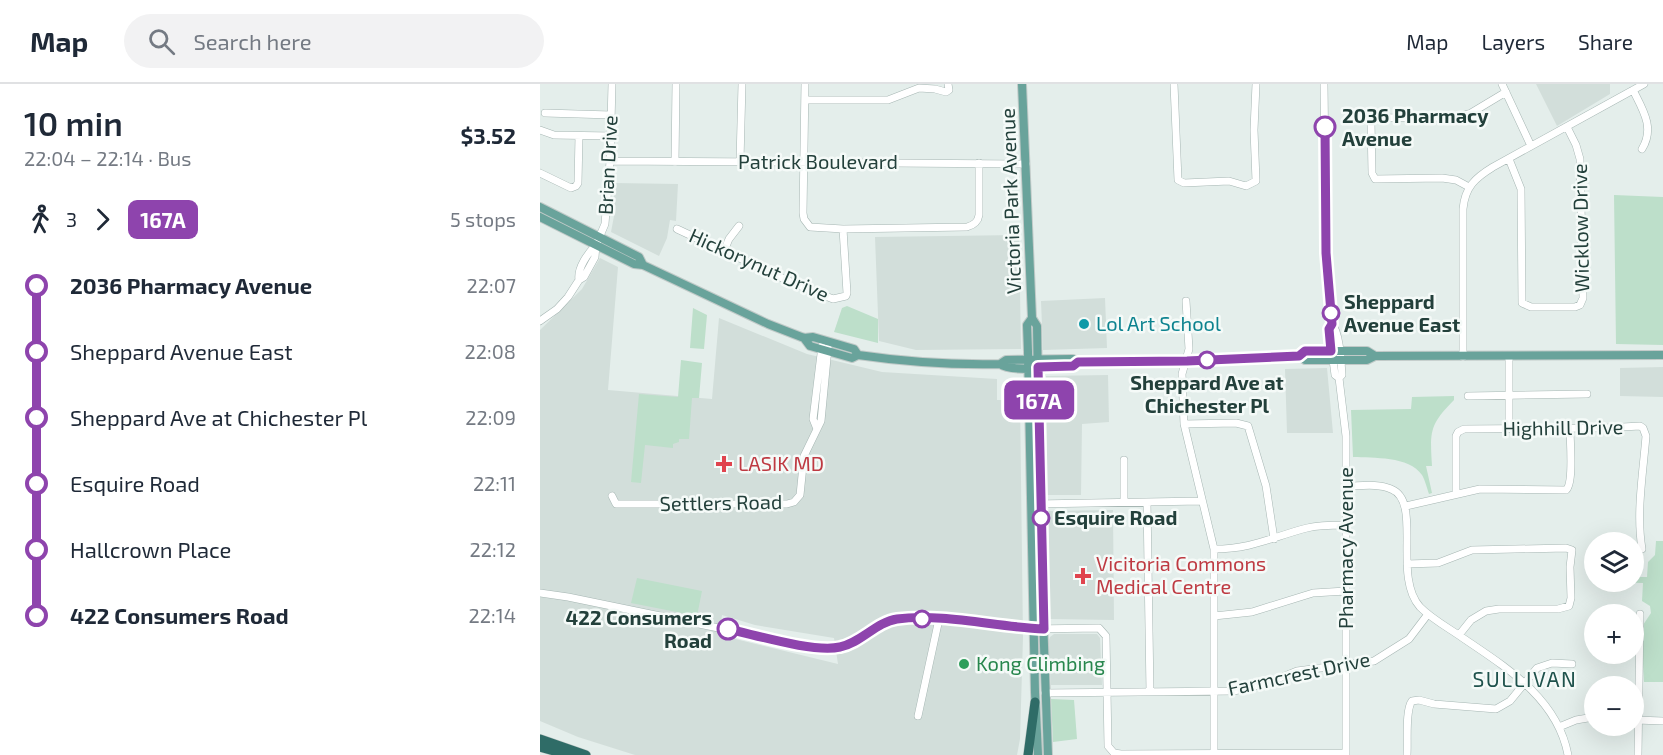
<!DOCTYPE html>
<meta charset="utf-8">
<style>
:root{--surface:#fff;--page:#f2f2f3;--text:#1f2937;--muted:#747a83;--line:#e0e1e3}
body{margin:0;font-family:"Exo 2",sans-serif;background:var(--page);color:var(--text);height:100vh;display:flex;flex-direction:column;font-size:22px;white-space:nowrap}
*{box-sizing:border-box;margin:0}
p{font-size:20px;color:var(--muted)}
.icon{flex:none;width:33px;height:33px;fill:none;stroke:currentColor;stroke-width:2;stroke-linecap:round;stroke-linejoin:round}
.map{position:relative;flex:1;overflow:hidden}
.side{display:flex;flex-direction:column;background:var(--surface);width:540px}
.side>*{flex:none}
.badge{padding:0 12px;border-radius:9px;font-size:21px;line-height:39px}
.buttons{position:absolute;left:1044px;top:448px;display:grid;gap:12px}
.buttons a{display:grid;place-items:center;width:60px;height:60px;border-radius:50%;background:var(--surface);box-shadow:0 6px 24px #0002;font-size:30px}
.map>.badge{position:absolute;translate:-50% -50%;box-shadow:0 0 0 3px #fff}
.legs{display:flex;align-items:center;gap:9px;height:66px;padding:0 24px;font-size:20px}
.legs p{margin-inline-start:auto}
.overview{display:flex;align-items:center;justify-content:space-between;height:102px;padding:0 24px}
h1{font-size:33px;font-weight:600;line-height:45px}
ul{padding:0 24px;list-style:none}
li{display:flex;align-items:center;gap:21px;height:66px;font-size:22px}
li i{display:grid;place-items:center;width:9px;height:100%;margin:0 8px;background:currentColor}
li i::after{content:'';width:15px;height:15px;margin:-8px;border:4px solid;border-radius:50%;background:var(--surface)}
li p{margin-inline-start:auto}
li:first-child i{background:linear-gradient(#0000 50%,currentColor 0)}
li:last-child i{background:linear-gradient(currentColor 50%,#0000 0)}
header{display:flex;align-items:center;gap:36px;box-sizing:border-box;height:84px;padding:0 30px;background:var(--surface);border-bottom:2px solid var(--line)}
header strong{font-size:28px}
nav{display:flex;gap:33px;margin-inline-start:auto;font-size:21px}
.search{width:420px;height:54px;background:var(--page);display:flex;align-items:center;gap:15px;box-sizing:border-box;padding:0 21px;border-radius:33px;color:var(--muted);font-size:22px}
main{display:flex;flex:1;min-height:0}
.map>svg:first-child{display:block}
.built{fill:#d2deda;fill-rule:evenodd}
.green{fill:#bddfca}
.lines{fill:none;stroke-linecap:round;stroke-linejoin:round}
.minor-casing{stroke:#a6b6b3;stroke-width:8}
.major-casing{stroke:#c1cac8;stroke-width:10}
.highway-casing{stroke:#c1cac8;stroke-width:10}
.minor{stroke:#fff;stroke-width:7}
.major{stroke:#69a39b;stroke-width:8}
.highway{stroke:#2f6c67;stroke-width:9}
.line-1-casing{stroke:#fff;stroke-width:14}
.line-1{stroke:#8e44ad;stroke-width:9}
.stop-1-dot{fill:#fff;stroke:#8e44ad;stroke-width:3}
.culture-dot{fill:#0f9aa8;stroke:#f5faf8;stroke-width:2}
.health-dot{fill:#e0444e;stroke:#f5faf8;stroke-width:2}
.leisure-dot{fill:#2e9e5b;stroke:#f5faf8;stroke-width:2}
.labels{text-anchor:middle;stroke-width:5;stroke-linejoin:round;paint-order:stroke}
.stop-label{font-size:20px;font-weight:bold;fill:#23403b;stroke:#f5faf8;text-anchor:start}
.street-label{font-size:20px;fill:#23403b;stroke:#f5faf8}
.culture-label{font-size:20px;fill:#0d838f;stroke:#f5faf8;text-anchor:start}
.health-label{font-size:20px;fill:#be3a42;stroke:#f5faf8;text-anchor:start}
.leisure-label{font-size:20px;fill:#27864d;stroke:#f5faf8;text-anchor:start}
.neighbourhood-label{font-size:21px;letter-spacing:1.5px;fill:#1f524c;stroke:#f5faf8}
</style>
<header>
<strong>Map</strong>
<div class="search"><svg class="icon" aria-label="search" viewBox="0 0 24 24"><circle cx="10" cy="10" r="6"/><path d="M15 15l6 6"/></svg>Search here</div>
<nav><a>Map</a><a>Layers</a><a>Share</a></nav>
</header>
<main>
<section class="side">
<div class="overview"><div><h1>10 min</h1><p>22:04 – 22:14 · Bus</p></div><b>$3.52</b></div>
<div class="legs"><svg class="icon" aria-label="walk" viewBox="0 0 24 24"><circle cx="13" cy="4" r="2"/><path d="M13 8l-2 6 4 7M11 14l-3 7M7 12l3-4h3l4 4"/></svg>3<svg class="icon" aria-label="forward" viewBox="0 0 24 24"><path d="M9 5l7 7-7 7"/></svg><b class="badge" style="background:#8e44ad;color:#fff">167A</b><p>5 stops</p></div>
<ul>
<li><i style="color:#8e44ad"></i><b>2036 Pharmacy Avenue</b><p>22:07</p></li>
<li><i style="color:#8e44ad"></i><span>Sheppard Avenue East</span><p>22:08</p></li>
<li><i style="color:#8e44ad"></i><span>Sheppard Ave at Chichester Pl</span><p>22:09</p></li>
<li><i style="color:#8e44ad"></i><span>Esquire Road</span><p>22:11</p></li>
<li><i style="color:#8e44ad"></i><span>Hallcrown Place</span><p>22:12</p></li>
<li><i style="color:#8e44ad"></i><b>422 Consumers Road</b><p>22:14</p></li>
</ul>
</section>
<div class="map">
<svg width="1123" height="671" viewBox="0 0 1123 671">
<rect width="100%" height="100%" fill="#e4eeeb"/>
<!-- built -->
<path class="built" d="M996 0H1070V10L1017 42Z
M74 99 138 100 136 137 130 136 127 154 119 172 71 148 74 132Z
M479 151 481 265 376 266 339 257 335 153Z
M60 174 78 183 68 306 172 315 179 234 267 270 342 288 457 295V316H480L483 553 480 655 477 671H95L38 653 0 637V246L42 205ZM182 531 215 541 294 554 298 580 179 551Z
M565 214 567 264 503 266 501 217Z
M1123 283V313L1080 312V284Z
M787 284 793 349H747L745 285Z
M568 291 569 338 542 340 541 411H507L506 292Z
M573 426 574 536 509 535 508 427Z
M514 550H557L560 554 562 601H511L508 559 510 553Z"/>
<!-- green -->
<path class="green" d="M1074 111 1123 113V261L1076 260Z
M307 222 338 235V259L294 248 302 224Z
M153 224 167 231 164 265 150 264Z
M141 276 162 279 159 314H152L149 355H139V358L133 360V364L105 361 101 399 91 398 99 310 138 313Z
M914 312V316C889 341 890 348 892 382H886L892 409 889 410C887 404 885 396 882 391 869 372 833 374 813 373L811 326 871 325 872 313Z
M1116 457H1123V598H1104L1101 544 1111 529 1110 522 1102 517 1103 499 1072 498H1094V493H1107L1108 478 1115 471Z
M97 494 162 507 157 532 91 519Z
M511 615 534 616 537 655 513 658Z"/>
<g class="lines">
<defs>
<path id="minor" d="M265 0 263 129 264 135 270 143 303 145 427 143C434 141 438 138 439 131V79
M634 0 638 96 644 99 689 97 706 102 716 97 714 46 716 0
M784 0 786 169 792 240 789 245 795 291 799 294 806 352V671
M962 0 991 62
M1093 6C1103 26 1115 44 1102 65
M265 16H348L379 4 395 5 406 8 409 6 408 0
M5 29 71 31
M0 46 14 51 71 52
M969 75 981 105 982 219 991 223H1035L1040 221 1043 214 1040 75 1036 61 1027 43
M70 77 486 80
M200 77 202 0
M135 78 136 0
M0 89 31 104 36 102 38 99 39 52
M929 103 916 96 902 94 835 95 832 89 831 38 838 34 917 33 931 29 966 8
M137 145 253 199 293 215 306 212 307 209 303 145
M184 167 189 155 199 142
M39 196C37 184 48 169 56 161
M646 217 649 265 642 290 644 340 674 465V671
M0 237 17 225 28 213 39 196 44 193 55 173 56 161 65 140 70 77 72 0
M792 240C800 249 801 278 802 291L799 294
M969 272V345
M923 273V125C925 103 935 94 953 83L1104 0
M928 312 1047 310
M644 340 696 339 708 342 726 402 734 455
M277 345 273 335 282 262
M584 376V418
M806 402C820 402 838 399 851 405 883 417 852 492 880 523 891 534 905 542 917 550 962 581 1017 612 1028 671
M916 409V352L918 348 924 345 1065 344 1100 342 1103 344 1106 352C1103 389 1096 429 1102 465
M72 412 76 420H247L254 418 260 411 264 372 281 337 288 264
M607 418 610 608
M496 420 661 417
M866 422 940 405 1026 406C1034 399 1030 358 1030 345
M674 465C712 465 732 453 767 444 779 441 793 441 805 441
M867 480 898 479 932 466 1026 464 1032 466 1030 483 1031 514 1029 522 1018 525H959L946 527 931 536 919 551
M0 509 28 513 280 565 300 563 312 559 339 542 356 535 411 536 493 545 559 544 566 552 568 662 574 669 581 670 806 669
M674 532 712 528 773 509 806 507
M505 609 694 607 730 598 757 587 834 577 869 555 888 530
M378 632 399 535
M1096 636 1123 637
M1019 643 1036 636 1054 633
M867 671C868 657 865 626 872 617L879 616 894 620 956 625 970 617 997 584 1012 579 1032 580
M1098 671 1100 530"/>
<path id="major" d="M482 0 492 234 497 242 501 479 508 671
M0 123 99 173 103 181
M0 133 94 180 103 181 228 240 264 254 273 253 314 265 318 271
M492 234 487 241 488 268 495 608 498 671
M264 254 270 262 312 274 318 271C366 278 412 281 460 280L466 276 533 275 538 278 647 277 759 272 765 267H827L835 272
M759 272 765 276H827L835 272 1123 271
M460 280C472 289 517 283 533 282L538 278"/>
<path id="highway" d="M0 655 46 671
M0 663 28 671
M488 671 495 618"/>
</defs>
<!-- minor casing -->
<use href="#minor" class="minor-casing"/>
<!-- major casing -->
<use href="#major" class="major-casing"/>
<!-- highway casing -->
<use href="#highway" class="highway-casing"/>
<!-- minor -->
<use href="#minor" class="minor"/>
<!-- major -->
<use href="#major" class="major"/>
<!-- highway -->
<use href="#highway" class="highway"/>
</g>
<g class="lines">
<defs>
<path id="line-1" d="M188 545C216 551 274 569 300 563 321 559 336 538 357 535 402 529 457 543 504 545L498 283 533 282 538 278 647 277 759 272 765 267H791L789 245 792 240 786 169 785 43"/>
</defs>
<!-- line-1 casing -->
<use href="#line-1" class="line-1-casing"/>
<!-- line-1 -->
<use href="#line-1" class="line-1"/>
</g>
<!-- markers -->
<g class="stop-1-dot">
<circle cx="785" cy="43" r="10"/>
<circle cx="791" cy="229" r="8"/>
<circle cx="667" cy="276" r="8"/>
<circle cx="501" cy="434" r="8"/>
<circle cx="382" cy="535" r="8"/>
<circle cx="188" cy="545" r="10"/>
</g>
<circle class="culture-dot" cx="544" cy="240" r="6"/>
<g class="health-dot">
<path d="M181 371h6v6h6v6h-6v6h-6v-6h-6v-6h6z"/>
<path d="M540 483h6v6h6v6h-6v6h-6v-6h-6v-6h6z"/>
</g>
<circle class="leisure-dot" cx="424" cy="580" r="6"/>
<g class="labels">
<!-- stop labels -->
<g class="stop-label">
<text x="802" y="39">2036 Pharmacy<tspan x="802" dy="23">Avenue</tspan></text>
<text x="804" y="225">Sheppard<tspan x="804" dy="23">Avenue East</tspan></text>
<text x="667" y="306" text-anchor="middle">Sheppard Ave at<tspan x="667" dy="23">Chichester Pl</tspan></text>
<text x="514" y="441">Esquire Road</text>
<text x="172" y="541" text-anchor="end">422 Consumers<tspan x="172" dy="23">Road</tspan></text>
</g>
<!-- street labels -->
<g class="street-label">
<text x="278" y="85">Patrick Boulevard</text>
<text transform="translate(68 81) rotate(-87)" y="7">Brian Drive</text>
<text transform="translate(471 117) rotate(-92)" y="7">Victoria Park Avenue</text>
<text transform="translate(1041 144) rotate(-91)" y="7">Wicklow Drive</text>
<text transform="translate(219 181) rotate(24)" y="7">Hickorynut Drive</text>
<text transform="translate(1023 344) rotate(-1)" y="7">Highhill Drive</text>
<text transform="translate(181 419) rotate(-1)" y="7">Settlers Road</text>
<text transform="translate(806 464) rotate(-90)" y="7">Pharmacy Avenue</text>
<text transform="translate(759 590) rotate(-12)" y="7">Farmcrest Drive</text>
</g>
<!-- culture labels -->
<g class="culture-label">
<text x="556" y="247">Lol Art School</text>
</g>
<!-- health labels -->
<g class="health-label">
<text x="198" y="387">LASIK MD</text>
<text x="556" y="487">Vicitoria Commons<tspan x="556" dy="23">Medical Centre</tspan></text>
</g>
<!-- leisure labels -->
<g class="leisure-label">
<text x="436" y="587">Kong Climbing</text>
</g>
<!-- neighbourhood labels -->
<g class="neighbourhood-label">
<text x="985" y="603">SULLIVAN</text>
</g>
</g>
</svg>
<div class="buttons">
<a><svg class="icon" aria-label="layers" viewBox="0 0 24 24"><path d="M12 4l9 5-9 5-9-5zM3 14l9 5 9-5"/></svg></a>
<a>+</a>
<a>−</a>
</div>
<b class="badge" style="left:499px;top:316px;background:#8e44ad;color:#fff">167A</b>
</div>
</main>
